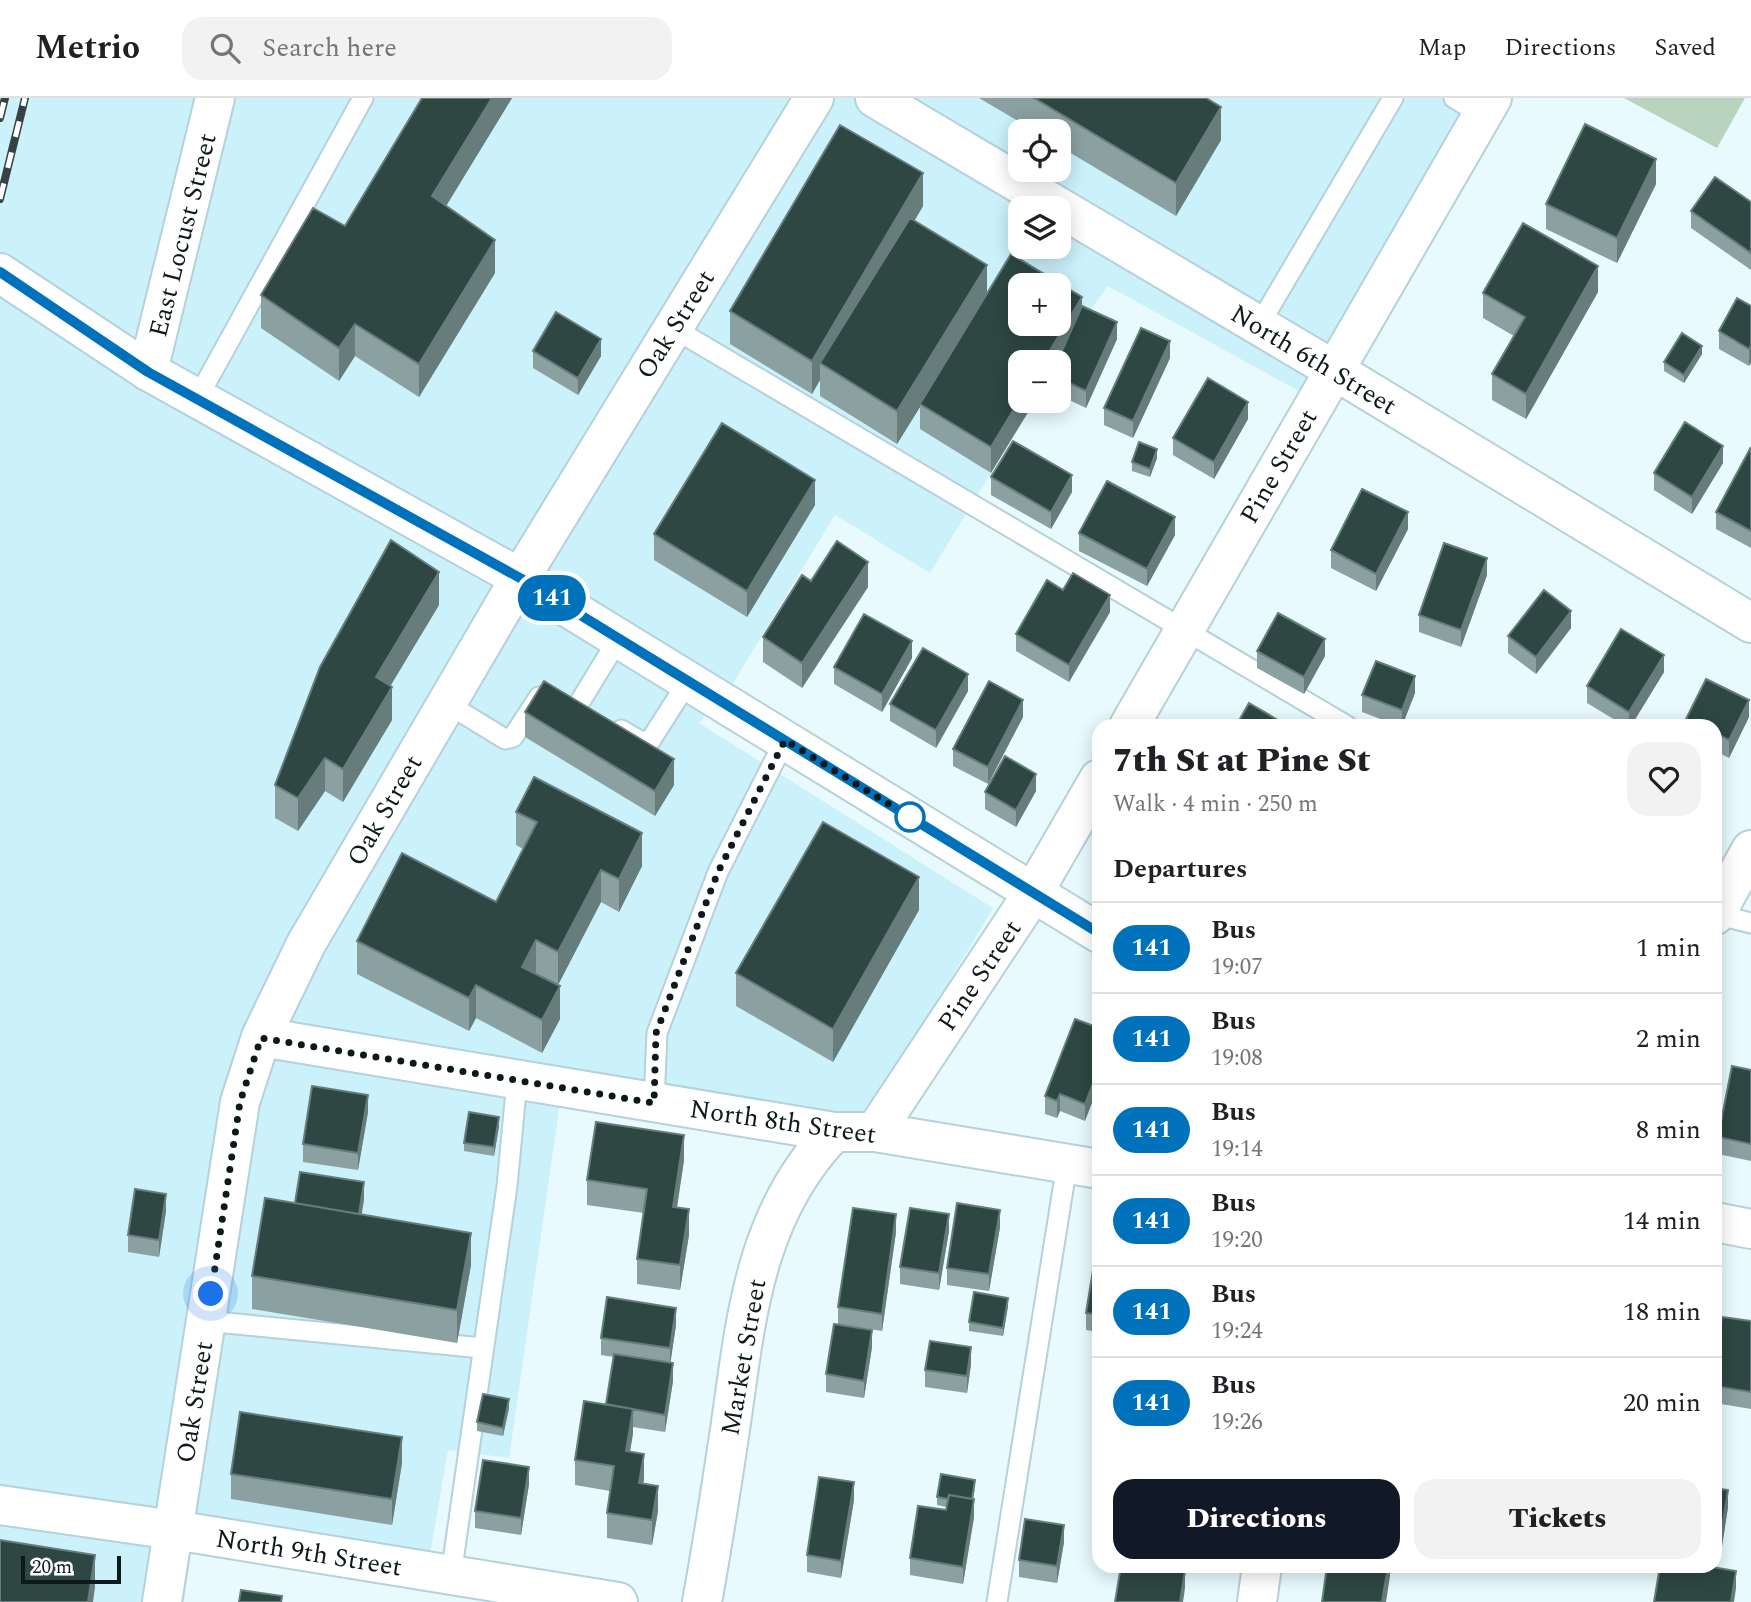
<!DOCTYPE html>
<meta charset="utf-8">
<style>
:root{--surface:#fff;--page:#f2f2f2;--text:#202124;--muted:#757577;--line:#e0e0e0;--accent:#111827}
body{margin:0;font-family:Spectral,serif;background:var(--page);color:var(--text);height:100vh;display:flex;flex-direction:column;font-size:26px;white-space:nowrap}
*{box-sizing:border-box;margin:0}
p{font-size:23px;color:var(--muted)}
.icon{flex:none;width:38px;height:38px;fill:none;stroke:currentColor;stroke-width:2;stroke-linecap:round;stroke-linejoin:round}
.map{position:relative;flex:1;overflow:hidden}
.drawer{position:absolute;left:1092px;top:621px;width:630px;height:854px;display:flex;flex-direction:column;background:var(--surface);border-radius:21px;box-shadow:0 4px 18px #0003}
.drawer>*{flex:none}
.badge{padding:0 14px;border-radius:23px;font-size:24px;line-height:46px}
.buttons{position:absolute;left:1008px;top:21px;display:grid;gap:14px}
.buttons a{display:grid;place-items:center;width:63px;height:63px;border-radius:14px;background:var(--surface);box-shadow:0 4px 18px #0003;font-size:35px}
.scale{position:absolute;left:21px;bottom:18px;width:100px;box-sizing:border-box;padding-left:7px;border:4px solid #0e191b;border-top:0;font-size:19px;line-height:24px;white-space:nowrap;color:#0e191b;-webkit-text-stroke:5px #fff;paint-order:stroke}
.you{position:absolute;width:35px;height:35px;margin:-18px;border:5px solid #fff;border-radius:50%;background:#1a73e8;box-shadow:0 0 0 10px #1a73e833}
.map>.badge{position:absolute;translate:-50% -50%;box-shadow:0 0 0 4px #fff}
h2{padding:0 21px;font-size:26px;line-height:63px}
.round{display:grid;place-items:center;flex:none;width:74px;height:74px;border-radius:21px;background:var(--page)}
.headline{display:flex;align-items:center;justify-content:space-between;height:119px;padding:0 21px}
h1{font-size:33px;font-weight:800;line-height:52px}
.button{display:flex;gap:14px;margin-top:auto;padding:14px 21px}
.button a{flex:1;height:80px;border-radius:21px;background:var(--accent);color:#fff;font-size:28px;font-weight:800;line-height:80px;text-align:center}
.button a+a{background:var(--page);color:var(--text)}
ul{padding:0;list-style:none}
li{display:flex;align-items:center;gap:21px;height:91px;padding:0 21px;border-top:2px solid var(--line)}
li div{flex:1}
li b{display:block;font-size:26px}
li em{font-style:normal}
li .badge{min-width:77px;font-weight:700;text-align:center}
header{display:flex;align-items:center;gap:42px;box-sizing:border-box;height:98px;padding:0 35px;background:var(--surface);border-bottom:2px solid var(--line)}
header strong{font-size:33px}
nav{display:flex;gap:38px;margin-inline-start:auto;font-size:24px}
.search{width:490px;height:63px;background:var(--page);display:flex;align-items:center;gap:18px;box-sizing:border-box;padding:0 24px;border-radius:21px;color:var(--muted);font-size:26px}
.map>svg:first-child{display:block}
.built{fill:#cbf1fb;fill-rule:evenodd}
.green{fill:#b8d4bf}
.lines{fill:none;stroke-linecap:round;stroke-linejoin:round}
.service-casing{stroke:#b5d1d9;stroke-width:23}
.minor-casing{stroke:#b5d1d9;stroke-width:42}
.tertiary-casing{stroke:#b5d1d9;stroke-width:42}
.service{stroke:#fff;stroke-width:19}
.minor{stroke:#fff;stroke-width:38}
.tertiary{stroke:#fff;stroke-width:38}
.rail-casing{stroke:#364245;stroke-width:8}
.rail{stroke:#fff;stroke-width:5;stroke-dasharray:16;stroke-linecap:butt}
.wall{fill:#8ba0a0}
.shaded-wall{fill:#667d7b}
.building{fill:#2e4743;stroke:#667d7b;stroke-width:2;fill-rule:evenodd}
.line-casing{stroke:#fff;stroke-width:16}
.line{stroke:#0072bc;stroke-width:10}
.walk{stroke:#0e191b;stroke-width:7;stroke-dasharray:0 12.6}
.stop-dot{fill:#fff;stroke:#0072bc;stroke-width:3.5}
.labels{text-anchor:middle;stroke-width:7;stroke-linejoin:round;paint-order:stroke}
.street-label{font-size:26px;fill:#0e191b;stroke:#fff}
</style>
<header>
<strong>Metrio</strong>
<div class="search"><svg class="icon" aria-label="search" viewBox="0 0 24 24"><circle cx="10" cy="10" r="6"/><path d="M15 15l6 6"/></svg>Search here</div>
<nav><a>Map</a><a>Directions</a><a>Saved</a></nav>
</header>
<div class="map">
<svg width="1751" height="1504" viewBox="0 0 1751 1504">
<rect width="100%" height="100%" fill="#e8fafe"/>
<!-- built -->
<path class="built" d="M0 0H1478L1304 296 1108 188 1081 226 1020 264V303H1035L930 475 835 417 732 587 699 625 993 810 880 1000 860 1018 722 1006 564 977 509 1360 448 1352 430 1457 196 1420 184 1504H0ZM1020 33H1059V72H1020ZM1020 110H1059V149H1020ZM1020 187H1059V226H1020Z"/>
<!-- green -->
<path class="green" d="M1624 0H1745L1717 50Z"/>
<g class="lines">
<defs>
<path id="service" d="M1454 0 1482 17
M1259 227 1393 0
M673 230 1347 628
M197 301 363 0
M446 605 505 641 513 639 539 599
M578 607 619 540
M621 632 640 643H650L689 582
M1715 816 1751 825
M654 1005 657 935 718 774 785 642
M206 1223 482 1250
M451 1477 507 1088 517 982
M997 1504 1067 1066"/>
<path id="minor" d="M875 0 1334 272 1751 525
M148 273 215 0
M1129 628 1492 0
M1715 817 1751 752
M261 939 834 1034H875L1099 1071
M875 1034 1033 795 1099 681
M0 1407 174 1432 618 1504
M162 1504 240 1004 261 939 306 846 520 480 814 0
M702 1504C713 1444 722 1385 731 1325 746 1219 755 1115 834 1034
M1257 1504 1262 1468"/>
<path id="tertiary" d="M0 175 148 273 520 480 1099 835
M1715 1124 1751 1131"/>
</defs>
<!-- service casing -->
<use href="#service" class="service-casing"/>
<!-- minor casing -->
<use href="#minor" class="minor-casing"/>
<!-- tertiary casing -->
<use href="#tertiary" class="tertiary-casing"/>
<!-- service -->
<use href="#service" class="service"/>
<!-- minor -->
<use href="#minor" class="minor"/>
<!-- tertiary -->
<use href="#tertiary" class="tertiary"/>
<defs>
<path id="rail" d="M0 20 5 0
M0 101 25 0"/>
</defs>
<!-- rail casing -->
<use href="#rail" class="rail-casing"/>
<!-- rail -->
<use href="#rail" class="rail"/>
</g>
<!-- wall -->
<path class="wall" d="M422 0H512L446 108 495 175 419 299 355 258 339 283 261 230V197L345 128Z
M979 0H1206L1221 42 1176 118 1059 48V33H1035Z
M1656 86 1617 165 1546 131V106Z
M1751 104V172L1691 130V113Z
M923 108 915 122 987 196 1082 208 1117 241 1086 310 1059 297V264H1020L991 375 920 331V309L897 346 820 298V282L812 296 730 246V213Z
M1598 194 1526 321 1492 302V276L1514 238 1483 220V195Z
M1751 208 1749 268 1719 251V233Z
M533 253 601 258 578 297 533 270Z
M1702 256 1684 285 1664 273V264Z
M1170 260 1133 340 1104 327V310Z
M1248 321 1214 381 1173 357V340Z
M1751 349V450L1716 431V414Z
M1157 360 1150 379 1132 373V364Z
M1723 365 1692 416 1654 392V375Z
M991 379 1072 394 1051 431 991 397Z
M815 407 747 519 654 462V436Z
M1408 431 1376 493 1331 470V452Z
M1079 435 1175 437 1147 488 1079 453Z
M1487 477 1461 549 1419 534V517Z
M811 483 868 489 802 590 763 564V539Z
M439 507 390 588 392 622 343 704 325 693 298 733 275 720V687Z
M1110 514 1069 584 1016 553V536Z
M1571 530 1536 576 1508 555V538Z
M1257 553 1325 558 1304 596 1257 570Z
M912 560 882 614 834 586V569Z
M1664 574 1631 628H1625L1587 605V588Z
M968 593 936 650 890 623V606Z
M1415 595 1402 628H1399L1362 614V597Z
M525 614 674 687 655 718 525 639Z
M1023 619 988 686 953 668V651Z
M1749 619 1729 660 1715 653V628H1686V621Z
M1036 693 1016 729 985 711V694Z
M516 714 642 768 619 814 601 804 558 887 536 875 560 921 542 955 476 920 469 933 357 876V843L496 804 523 751 516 747Z
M919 812 833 964 736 908V875Z
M1099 930 1085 1023 1060 1013 1057 1020 1045 1016V998Z
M1751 972V1063L1718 1056V1039Z
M368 1014 358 1072 303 1064V1046Z
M499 1028 494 1058 464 1053V1045Z
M684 1062 677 1110 689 1137 680 1192 637 1186V1161L644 1115 587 1107V1082Z
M364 1101 361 1116 471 1167 457 1245 252 1211V1178Z
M166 1113 159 1159 128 1154V1137Z
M1000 1129 989 1193 947 1187V1170Z
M949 1133 939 1192 900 1186V1169Z
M896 1134 882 1233 838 1226V1209Z
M1099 1135V1234L1086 1232V1215Z
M1008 1208 1003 1238 969 1233V1224Z
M1751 1223V1311L1715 1305V1263Z
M676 1227 670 1265 673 1283 665 1334 633 1329 630 1353 644 1381 643 1386 658 1413 652 1447 607 1440V1415L610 1393 575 1387V1362L606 1306 614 1259 601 1257V1240Z
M872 1249 864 1300 826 1294V1276Z
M971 1266 967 1295 925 1289V1272Z
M509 1310 503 1338 477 1333V1324Z
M402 1365 392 1427 231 1401V1376Z
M529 1386 521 1437 475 1430V1413Z
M1715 1390 1728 1409 1720 1461 1715 1460Z
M975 1391 973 1401 974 1419 963 1486 910 1477V1460L946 1412 947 1409 937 1407V1399Z
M854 1402 841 1480 807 1474V1457Z
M1064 1444 1057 1485 1019 1479V1462Z"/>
<!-- shaded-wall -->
<path class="shaded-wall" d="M492 0H512L432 131V98Z
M1221 9V42L1176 118V85Z
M1656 61V86L1617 165V140Z
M923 75V108L827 270 820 265V282L812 296V263Z
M495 142V175L419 299V266Z
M987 167V200L920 306V309L897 346V313Z
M1598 168V194L1526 321V296Z
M1082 199V224L1058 264H1043Z
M1117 224V241L1086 310V293Z
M355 226V258L339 283V250Z
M601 241V258L578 297V280Z
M1170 243V260L1133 340V323Z
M1702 248V256L1684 285V277Z
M1751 248V265L1749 268V251Z
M1020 301V303H1035L991 375V349Z
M1248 304V321L1214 381V364Z
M1723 348V365L1692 416V399Z
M1157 351V360L1150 379V371Z
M1072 377V394L1051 431V414Z
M815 382V407L747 519V493Z
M1408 414V431L1376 493V476Z
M1175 419V437L1147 488V471Z
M1487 460V477L1461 549V532Z
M868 464V489L802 590V565Z
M439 474V507L376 612V579Z
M1110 497V514L1069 584V567Z
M1571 513V530L1536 576V559Z
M1325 541V558L1304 596V579Z
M912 543V560L882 614V596Z
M1664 557V574L1631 628H1629V614Z
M968 576V593L936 650V632Z
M1415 578V595L1402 628V612Z
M392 589V622L343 704V671Z
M1023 602V619L988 686V669Z
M1749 602V619L1729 660V642Z
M325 660V693L298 733V700Z
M674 661V687L655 718V693Z
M1036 676V693L1016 729V712Z
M642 735V768L619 814V781Z
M601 772V804L558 887V854Z
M919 779V812L833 964V931Z
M536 842V875L522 902V869Z
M476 887V920L469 933V900Z
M560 888V921L542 955V922Z
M1099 970V987L1085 1023V1006Z
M1060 996V1013L1057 1020V1003Z
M368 997V1014L358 1072V1055Z
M499 1019V1028L494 1058V1049Z
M684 1037V1062L673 1134V1109Z
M364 1084V1101L359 1135V1118Z
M166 1096V1113L159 1159V1142Z
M689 1111V1137L680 1192V1167Z
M1000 1112V1129L989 1193V1176Z
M896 1116V1134L882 1233V1216Z
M949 1116V1133L939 1192V1175Z
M471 1135V1167L457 1245V1212Z
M1008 1200V1208L1003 1238V1230Z
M676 1210V1227L670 1268V1250Z
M872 1232V1249L864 1300V1283Z
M971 1249V1266L967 1295V1278Z
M673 1265V1283L665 1334V1317Z
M509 1301V1310L503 1338V1330Z
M633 1311V1336L626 1378V1353Z
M402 1339V1365L392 1427V1401Z
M644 1356V1381L639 1410V1385Z
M529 1369V1386L521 1437V1420Z
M854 1384V1402L841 1480V1463Z
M658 1388V1413L652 1447V1422Z
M1728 1392V1409L1720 1461V1443Z
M974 1401V1419L963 1486V1469Z
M1064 1427V1444L1057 1485V1468Z
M95 1457V1489L93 1504H88Z
M1388 1468H1390V1478L1386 1504H1382Z
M1185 1473V1490L1183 1504H1180Z
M1736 1473V1490L1734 1504H1731Z"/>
<!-- building -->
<path class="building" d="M422 0H492L432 98 495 142 419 266 355 226 339 250 261 197 313 110 345 128Z
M1034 0H1206L1221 9 1176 85Z
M1585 26 1656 61 1617 140 1546 106Z
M840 27 923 75 812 263 730 213Z
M1715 79 1751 104V155L1691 113Z
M910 120 987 167 897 313 820 265Z
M1523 125 1598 168 1526 296 1492 276 1525 219 1483 195Z
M1011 156 1082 199 1043 264H1020V301L991 349 920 306ZM1020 187H1059V226H1020Z
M1737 200 1751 208V248L1749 251 1719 233Z
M1082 208 1117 224 1086 293 1059 280V264H1057Z
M556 214 601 241 578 280 533 253Z
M1141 230 1170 243 1133 323 1104 310Z
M1682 235 1702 248 1684 277 1664 264Z
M1208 280 1248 304 1214 364 1173 340Z
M1685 324 1723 348 1692 399 1654 375Z
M722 325 815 382 747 493 654 436Z
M1013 343 1072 377 1051 414 991 379Z
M1139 344 1157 351 1150 371 1132 364Z
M1751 349V433L1716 414Z
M1107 383 1175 419 1147 471 1079 435Z
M1362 391 1408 414 1376 476 1331 452Z
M391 442 439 474 376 579 392 589 343 671 325 660 298 700 275 687 320 569Z
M837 443 868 464 802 565 763 539 802 477 811 483Z
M1444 445 1487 460 1461 532 1419 517Z
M1073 475 1110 497 1069 567 1016 536 1047 482 1063 492Z
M1544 492 1571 513 1536 559 1508 538Z
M1278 515 1325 541 1304 579 1257 553Z
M864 516 912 543 882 596 834 569Z
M1621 531 1664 557 1629 614 1587 588Z
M923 550 968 576 936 632 890 606Z
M1376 563 1415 578 1402 612 1362 597Z
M1706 581 1749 602 1729 642 1715 635V628H1700L1686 621Z
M544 583 674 661 655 693 525 614Z
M989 583 1023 602 988 669 953 651Z
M1249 605 1283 625 1281 628H1236Z
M1005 658 1036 676 1016 712 985 694Z
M534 679 642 735 619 781 601 772 558 854 536 842 522 869 560 888 542 922 476 887 469 900 357 843 402 755 496 804 537 724 516 714Z
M823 724 919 779 833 931 736 875Z
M1075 921 1099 930V970L1085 1006 1060 996 1057 1003 1045 998Z
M1732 968 1751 972V1046L1718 1039Z
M312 988 368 997 358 1055 303 1046Z
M469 1014 499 1019 494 1049 464 1045Z
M596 1024 684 1037 673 1109 689 1111 680 1167 637 1161 647 1091 587 1082Z
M300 1074 364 1084 359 1116 295 1105Z
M135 1091 166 1096 159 1142 128 1137Z
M265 1100 471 1135 457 1212 252 1178Z
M957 1105 1000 1112 989 1176 947 1170Z
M853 1110 896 1116 882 1216 838 1209Z
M910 1110 949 1116 939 1175 900 1169Z
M1099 1135V1217L1086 1215Z
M974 1194 1008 1200 1003 1230 969 1224Z
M607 1199 676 1210 670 1250 601 1240Z
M1722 1219 1751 1223V1294L1715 1288V1263Z
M834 1226 872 1232 864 1283 826 1276Z
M930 1243 971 1249 967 1278 925 1272Z
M614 1256 673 1265 665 1317 606 1306Z
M483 1296 509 1301 503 1330 477 1324Z
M584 1303 633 1311 626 1353 644 1356 639 1385 658 1388 652 1422 607 1415 614 1368 575 1362Z
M240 1314 402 1339 392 1401 231 1376Z
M483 1362 529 1369 521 1420 475 1413Z
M941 1376 975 1382 972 1401 949 1397 948 1401 937 1399Z
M819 1379 854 1384 841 1463 807 1457Z
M1715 1390 1728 1392 1720 1443H1715Z
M949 1397 974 1401 963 1469 910 1460 918 1408 946 1412Z
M1025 1421 1064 1427 1057 1468 1019 1462Z
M0 1442 95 1457 88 1504H0Z
M1121 1468H1157L1185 1473 1180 1504H1115Z
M1327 1468H1388L1382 1504H1322Z
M1660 1468H1706L1736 1473 1731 1504H1654Z
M241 1492 282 1498 281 1504H239Z"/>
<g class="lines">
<defs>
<path id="line" d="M0 174 148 274 520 480 1099 835"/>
</defs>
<!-- line casing -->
<use href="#line" class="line-casing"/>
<!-- line -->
<use href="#line" class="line"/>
<!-- walk -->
<path class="walk" d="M211 1196 240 1004 261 940 654 1005 656 935 718 774 785 642 921 726 910 719"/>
</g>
<!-- markers -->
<circle class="stop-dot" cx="910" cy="719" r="14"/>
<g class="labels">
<!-- street labels -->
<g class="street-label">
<text transform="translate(182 137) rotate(-76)" y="9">East Locust Street</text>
<text transform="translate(675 226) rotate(-58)" y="9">Oak Street</text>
<text transform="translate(1314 261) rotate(31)" y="9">North 6th Street</text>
<text transform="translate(1278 368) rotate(-60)" y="9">Pine Street</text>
<text transform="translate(384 712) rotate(-60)" y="9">Oak Street</text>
<text transform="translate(979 877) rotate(-56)" y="9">Pine Street</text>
<text transform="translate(783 1023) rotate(8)" y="9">North 8th Street</text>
<text transform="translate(743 1259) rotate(-80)" y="9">Market Street</text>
<text transform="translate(194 1304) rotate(-81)" y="9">Oak Street</text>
<text transform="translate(309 1454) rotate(9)" y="9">North 9th Street</text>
</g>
</g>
</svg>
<div class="buttons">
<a><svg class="icon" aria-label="locate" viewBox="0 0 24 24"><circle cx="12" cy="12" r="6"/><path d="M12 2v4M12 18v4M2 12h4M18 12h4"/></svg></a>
<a><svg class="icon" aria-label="layers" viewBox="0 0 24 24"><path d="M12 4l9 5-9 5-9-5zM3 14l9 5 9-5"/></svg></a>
<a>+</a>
<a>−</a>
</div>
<div class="scale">20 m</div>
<div class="you" style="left:211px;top:1196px"></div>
<b class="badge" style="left:552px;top:500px;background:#0072bc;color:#fff">141</b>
<section class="drawer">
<div class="headline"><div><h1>7th St at Pine St</h1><p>Walk · 4 min · 250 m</p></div><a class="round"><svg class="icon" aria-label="heart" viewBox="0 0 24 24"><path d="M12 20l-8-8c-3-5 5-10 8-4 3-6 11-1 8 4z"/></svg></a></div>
<h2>Departures</h2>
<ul>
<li><span class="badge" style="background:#0072bc;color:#fff">141</span><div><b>Bus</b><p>19:07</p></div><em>1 min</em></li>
<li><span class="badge" style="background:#0072bc;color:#fff">141</span><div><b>Bus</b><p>19:08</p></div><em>2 min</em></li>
<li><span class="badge" style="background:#0072bc;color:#fff">141</span><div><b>Bus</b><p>19:14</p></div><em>8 min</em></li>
<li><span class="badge" style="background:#0072bc;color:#fff">141</span><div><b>Bus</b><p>19:20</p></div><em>14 min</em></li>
<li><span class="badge" style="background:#0072bc;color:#fff">141</span><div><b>Bus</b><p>19:24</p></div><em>18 min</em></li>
<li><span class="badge" style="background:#0072bc;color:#fff">141</span><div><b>Bus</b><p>19:26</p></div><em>20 min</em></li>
</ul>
<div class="button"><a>Directions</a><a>Tickets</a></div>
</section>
</div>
